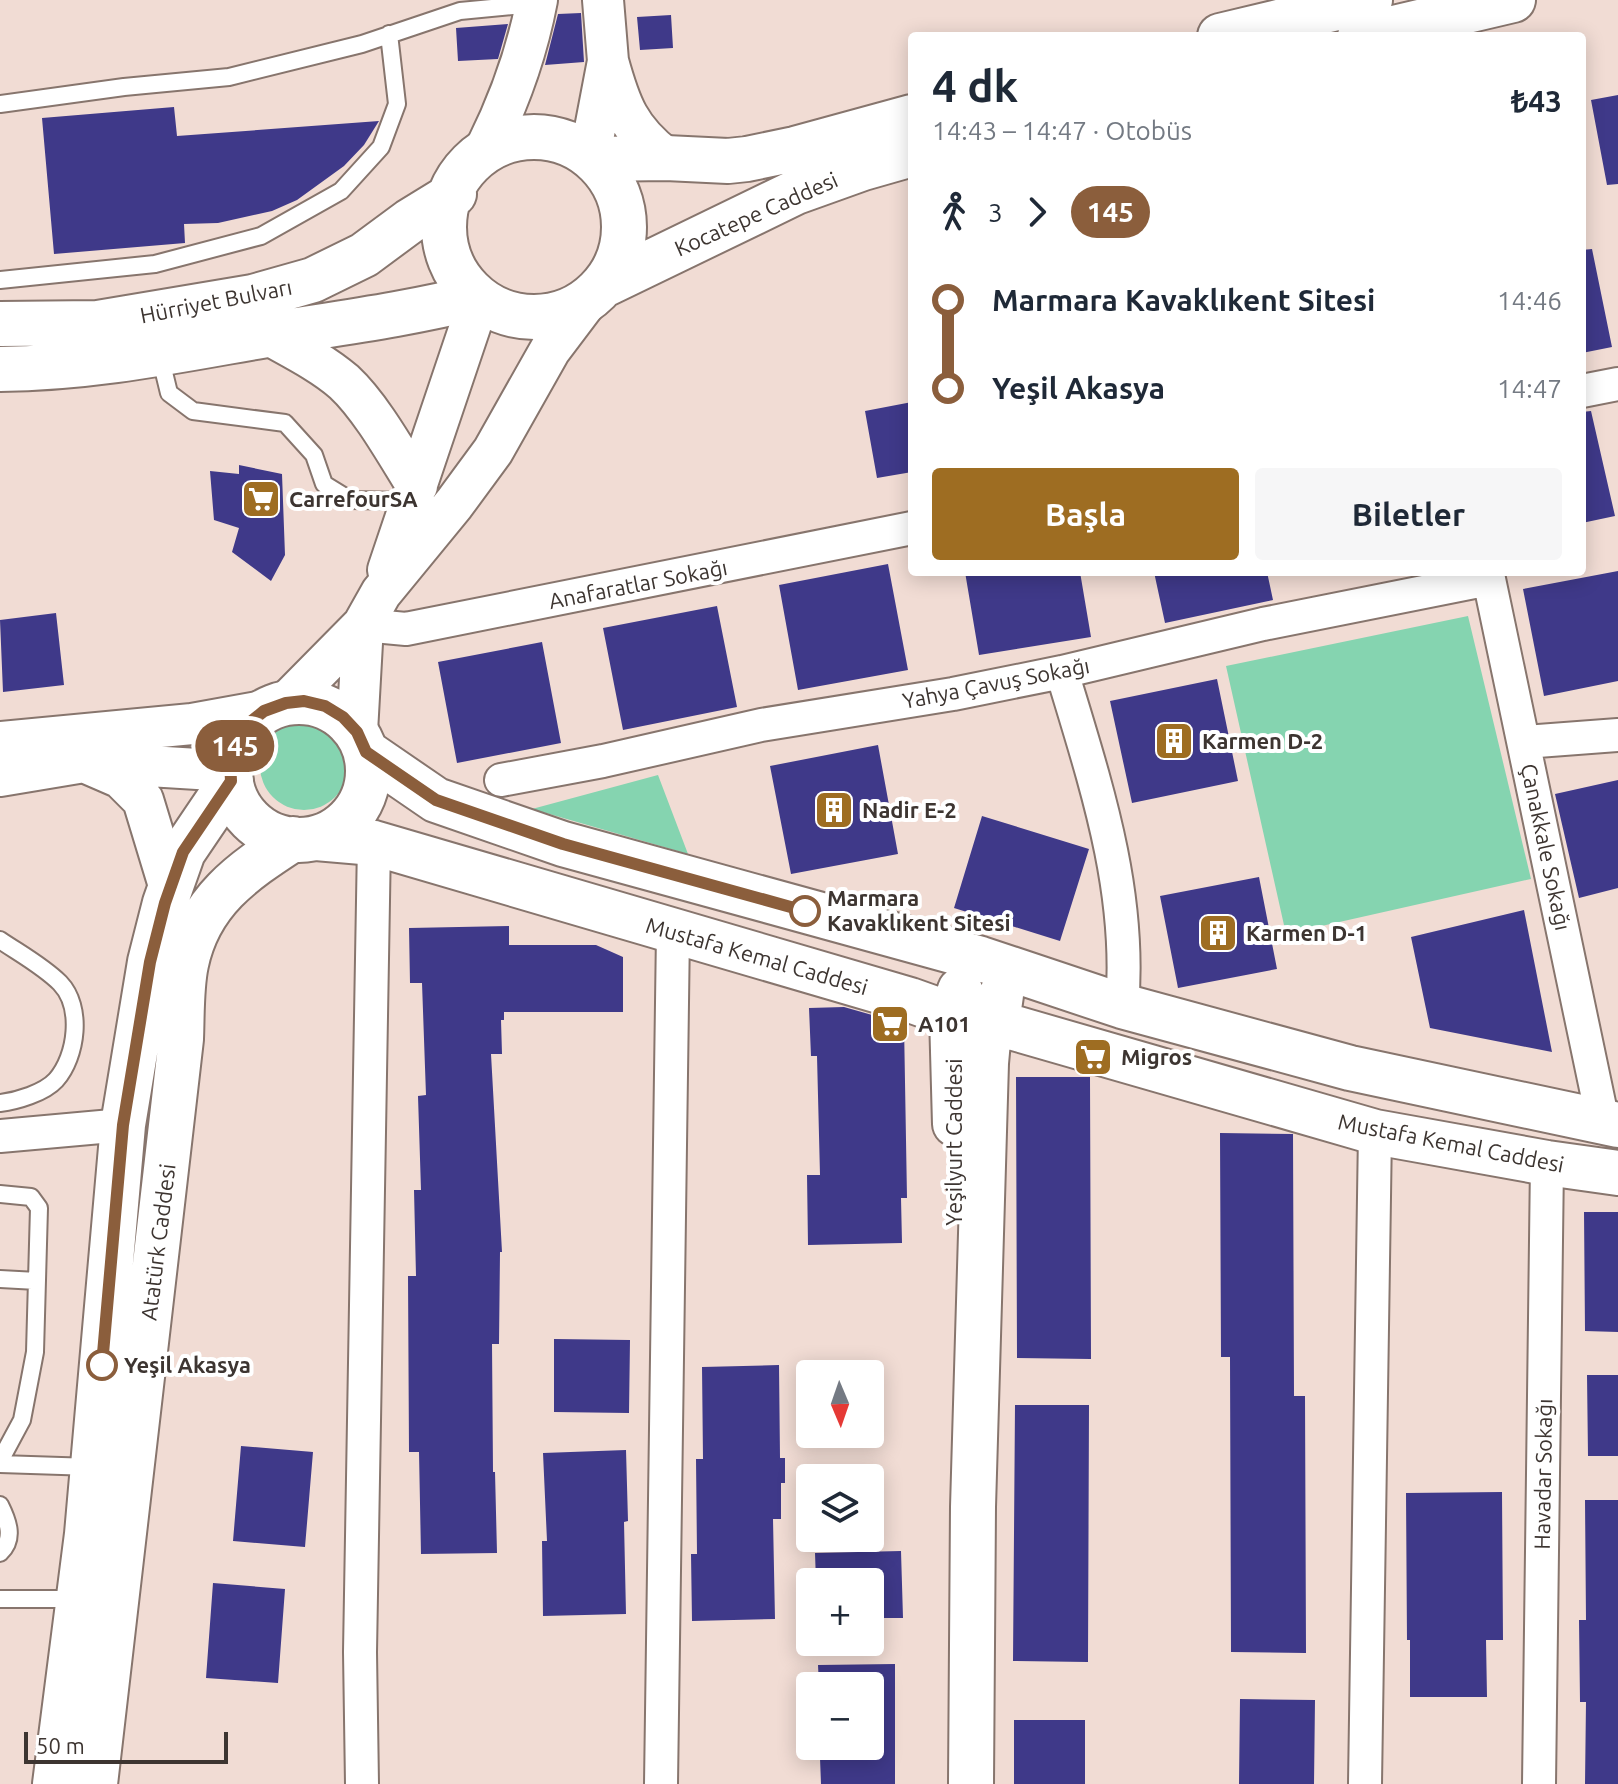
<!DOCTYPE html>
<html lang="tr">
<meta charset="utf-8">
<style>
:root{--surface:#fff;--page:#f6f6f7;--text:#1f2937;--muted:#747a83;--accent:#9e6d22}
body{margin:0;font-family:Ubuntu,sans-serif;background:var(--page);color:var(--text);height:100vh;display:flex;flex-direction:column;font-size:30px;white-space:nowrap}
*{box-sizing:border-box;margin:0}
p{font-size:26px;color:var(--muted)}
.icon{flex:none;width:44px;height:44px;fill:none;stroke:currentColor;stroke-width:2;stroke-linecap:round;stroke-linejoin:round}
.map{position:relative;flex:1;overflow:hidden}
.side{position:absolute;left:908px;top:32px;width:678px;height:544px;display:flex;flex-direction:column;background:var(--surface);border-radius:8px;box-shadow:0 4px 20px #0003}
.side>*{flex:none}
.badge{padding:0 16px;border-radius:26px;font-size:28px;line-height:52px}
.needle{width:52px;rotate:178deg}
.tools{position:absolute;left:796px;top:1360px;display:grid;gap:16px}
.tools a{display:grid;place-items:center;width:88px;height:88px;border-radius:8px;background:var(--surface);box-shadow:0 4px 20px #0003;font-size:40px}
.scale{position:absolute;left:24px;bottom:20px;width:204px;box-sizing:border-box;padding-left:8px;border:4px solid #3d3531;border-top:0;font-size:22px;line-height:28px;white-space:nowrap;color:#3d3531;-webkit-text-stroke:6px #fff;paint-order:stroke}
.map>.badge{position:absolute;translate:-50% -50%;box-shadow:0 0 0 4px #fff}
.legs{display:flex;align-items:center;gap:12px;height:88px;padding:0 24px;font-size:26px}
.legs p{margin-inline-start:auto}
.summary{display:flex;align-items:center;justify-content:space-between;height:136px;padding:0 24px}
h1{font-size:44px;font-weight:700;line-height:60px}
.primary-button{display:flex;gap:16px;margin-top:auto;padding:16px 24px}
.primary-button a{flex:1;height:92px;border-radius:8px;background:var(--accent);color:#fff;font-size:32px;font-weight:700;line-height:92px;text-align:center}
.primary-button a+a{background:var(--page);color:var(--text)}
ul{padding:0 24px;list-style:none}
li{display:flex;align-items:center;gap:28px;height:88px;font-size:30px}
li i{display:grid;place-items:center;width:12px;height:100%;margin:0 10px;background:currentColor}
li i::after{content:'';width:20px;height:20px;margin:-10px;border:6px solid;border-radius:50%;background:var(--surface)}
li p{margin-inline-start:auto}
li:first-child i{background:linear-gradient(#0000 50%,currentColor 0)}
li:last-child i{background:linear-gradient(currentColor 50%,#0000 0)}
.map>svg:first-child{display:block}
.green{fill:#85d4b0}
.building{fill:#3f3989}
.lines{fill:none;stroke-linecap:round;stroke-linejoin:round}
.service-casing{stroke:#87756d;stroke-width:20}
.minor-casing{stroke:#87756d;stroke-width:36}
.tertiary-casing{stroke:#87756d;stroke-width:44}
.secondary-casing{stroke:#87756d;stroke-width:48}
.service{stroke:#fff;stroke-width:16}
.minor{stroke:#fff;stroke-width:32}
.tertiary{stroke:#fff;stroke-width:40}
.secondary{stroke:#fff;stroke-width:44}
.line-1-casing{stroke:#fff;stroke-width:18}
.line-1{stroke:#8b5e3c;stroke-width:12}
.stop-1-dot{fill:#fff;stroke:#8b5e3c;stroke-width:4}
.labels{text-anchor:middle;stroke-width:8;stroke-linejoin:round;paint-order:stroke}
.street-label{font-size:22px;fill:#3d3531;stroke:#fff}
.poi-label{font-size:22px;font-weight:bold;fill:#3d3531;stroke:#fff;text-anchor:start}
.stop-label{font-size:22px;font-weight:bold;fill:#3d3531;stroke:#fff;text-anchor:start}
</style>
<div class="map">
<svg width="1618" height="1784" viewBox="0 0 1618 1784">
<rect width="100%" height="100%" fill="#f1dcd4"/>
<!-- green -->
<path class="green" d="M1468 616 1531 879 1286 934 1226 666Z
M260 766a44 44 0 1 1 88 0a44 44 0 1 1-88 0Z
M658 775 688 854 532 809Z"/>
<!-- building -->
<path class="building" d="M581 13 584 62 545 65 558 14Z
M671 15 673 48 640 50 637 17Z
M508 24 498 59 458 61 456 28Z
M1618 95V184L1607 185 1591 100Z
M174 107 177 136 379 121 364 145 344 166 297 200 272 211 218 223 184 224 185 243 54 254 42 118Z
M1592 249 1612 347 1582 353V250Z
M912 402V472L877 478 865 411Z
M1591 411 1615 516 1582 523V412Z
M239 465 282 474 285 555 271 581 232 552 239 528 214 520 210 471 239 474Z
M888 564 908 670 798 690 779 585Z
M1618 571V681L1544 696 1523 589Z
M965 572H1080L1091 637 979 655Z
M1154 572H1267L1273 600 1165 623Z
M717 606 737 707 623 730 603 628Z
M56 613 64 685 3 692 0 620Z
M542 642 561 743 457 763 438 662Z
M1217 679 1238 781 1132 803 1110 701Z
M878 745 898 854 791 874 770 766Z
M1618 780V888L1579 898 1555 794Z
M982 816 1089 849 1060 941 954 908Z
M1259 877 1277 969 1178 988 1160 896Z
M1524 910 1552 1052 1430 1028 1411 937Z
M509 926V945H596L623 957V1012H504V1020H501L502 1054H491L502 1252H500L499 1344H492L493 1472H495L497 1553 421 1554 419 1452H409L408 1276H416L414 1190H421L418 1096 426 1095 422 983H410L409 928Z
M844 1007 904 1024 907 1198H901L902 1243 808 1245 807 1175H820L817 1056H811L809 1008Z
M1016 1077H1090L1091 1359 1017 1358Z
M1220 1133 1293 1134 1294 1396H1305L1306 1653 1231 1652 1230 1357H1221Z
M1584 1212H1618V1332L1585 1331Z
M554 1339 630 1340 629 1413 554 1412Z
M779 1365 780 1458H785V1483H781V1519H773L775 1619 692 1621 691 1554H697L696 1459H703L702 1367Z
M1587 1375H1618V1456H1588Z
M1015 1405H1089L1088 1662 1013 1661Z
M241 1446 313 1452 305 1547 233 1541Z
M626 1450 628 1521 624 1522 626 1614 543 1616 542 1541H547L543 1453Z
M1502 1492 1503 1640H1486L1487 1697H1410V1640H1407L1406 1493Z
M1585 1500H1618V1784H1585L1586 1702H1580L1579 1620H1586Z
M901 1551 903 1618H870V1582H816L815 1553Z
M213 1583 285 1589 278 1683 206 1678Z
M895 1664V1784H821L820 1758 870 1757V1686H819L818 1665Z
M1240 1699 1315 1700 1314 1784H1239Z
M1014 1720H1085V1784H1014Z"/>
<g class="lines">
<defs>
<path id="service" d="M0 104 124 87 229 77 362 44 460 11 534 4
M0 280 155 264 261 236 341 191 381 147 397 104 389 34
M160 356 169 393 193 411 285 423 314 455 324 484 350 500 410 501
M0 940C19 953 43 966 60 983 83 1007 77 1056 56 1080 44 1093 17 1101 0 1103
M0 1194 31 1197 39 1208 35 1352 22 1420 0 1461
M0 1279 37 1281
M0 1464 92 1467
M0 1505C8 1521 15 1539 0 1553
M0 1599H77"/>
<path id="minor" d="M1582 391 1618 384
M363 625 406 629 912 528
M1062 672C1095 782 1132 890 1122 1006
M1524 742 1618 735
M501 780 603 761 761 725 953 694 1062 672 1263 624 1489 579 1603 1122
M0 1136 123 1125
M362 1784 360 1652 374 843
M661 1784 673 932
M1365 1784 1375 1132
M1539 1784 1547 1163"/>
<path id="tertiary" d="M608 61C620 105 629 130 666 158
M486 148C510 100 527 53 537 0
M590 155 608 61 603 0
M269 335C294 349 322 363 344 382 371 407 397 454 417 486
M388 570 479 300
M286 703 363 625 381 593 454 504 493 451 550 350 587 301
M357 732 363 625
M0 742 192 724 264 711
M91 765 121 778 143 800 170 889
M0 776 84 762 230 771"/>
<path id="secondary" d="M1220 36 1370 0
M1360 36 1513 0
M444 227a90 90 0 1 1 180 0a90 90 0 1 1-180 0Z
M595 159 666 158 728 161 747 159 795 149 912 117
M604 285 796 192 863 168 912 154
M0 324 98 323 253 297 313 280 364 255 410 221 454 194
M0 369C95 368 179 350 272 334 340 323 409 314 476 297
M230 771a69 69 0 1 1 138 0a69 69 0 1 1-138 0Z
M366 752 436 800 563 844 981 959 1122 1006 1350 1068 1618 1125
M316 838 374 843 910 1000 952 1015 997 1023 1375 1132 1547 1163 1618 1173
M955 1124 952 1015 960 990
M55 1784 87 1534 123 1125 150 962 165 903 183 852 231 781
M95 1784 181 1039C182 1015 181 987 186 964 199 901 242 872 293 839
M971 1784 973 1507 986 1063 988 1041 997 1023 1001 995"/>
</defs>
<!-- service casing -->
<use href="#service" class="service-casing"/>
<!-- minor casing -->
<use href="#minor" class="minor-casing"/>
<!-- tertiary casing -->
<use href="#tertiary" class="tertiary-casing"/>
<!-- secondary casing -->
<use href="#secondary" class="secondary-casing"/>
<!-- service -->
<use href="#service" class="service"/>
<!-- minor -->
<use href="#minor" class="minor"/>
<!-- tertiary -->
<use href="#tertiary" class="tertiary"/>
<!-- secondary -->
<use href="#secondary" class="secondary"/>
</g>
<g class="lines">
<defs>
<path id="line-1" d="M102 1365 123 1125 150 962 165 903 183 852 231 781 230 761 236 741 248 724 264 711 286 703 304 701 325 706 343 717 357 732 366 752 436 800 563 844 805 911"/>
</defs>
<!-- line-1 casing -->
<use href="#line-1" class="line-1-casing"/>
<!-- line-1 -->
<use href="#line-1" class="line-1"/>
</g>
<!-- icons -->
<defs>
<symbol id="supermarket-square" viewBox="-11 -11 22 22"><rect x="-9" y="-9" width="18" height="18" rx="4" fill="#9e6d22" stroke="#fff"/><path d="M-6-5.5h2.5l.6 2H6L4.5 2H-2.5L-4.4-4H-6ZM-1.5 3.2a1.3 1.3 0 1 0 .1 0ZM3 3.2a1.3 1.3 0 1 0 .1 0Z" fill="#fff"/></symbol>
<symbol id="building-square" viewBox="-11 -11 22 22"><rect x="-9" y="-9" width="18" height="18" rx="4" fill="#9e6d22" stroke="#fff"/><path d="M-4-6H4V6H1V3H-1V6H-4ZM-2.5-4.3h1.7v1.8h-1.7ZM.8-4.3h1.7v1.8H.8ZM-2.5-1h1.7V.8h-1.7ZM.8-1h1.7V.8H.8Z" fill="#fff"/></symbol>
</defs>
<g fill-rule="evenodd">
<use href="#supermarket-square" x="239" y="477" width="44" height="44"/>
<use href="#building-square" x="1152" y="719" width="44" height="44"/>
<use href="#building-square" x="812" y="788" width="44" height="44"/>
<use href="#building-square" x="1196" y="911" width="44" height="44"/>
<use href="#supermarket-square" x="868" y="1002" width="44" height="44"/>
<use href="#supermarket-square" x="1071" y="1035" width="44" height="44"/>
</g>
<!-- markers -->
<g class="stop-1-dot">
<circle cx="805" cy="911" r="14"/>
<circle cx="102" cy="1365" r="14"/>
</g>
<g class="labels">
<!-- street labels -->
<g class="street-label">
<text transform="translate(756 214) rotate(-24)" y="8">Kocatepe Caddesi</text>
<text transform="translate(216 301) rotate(-11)" y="8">Hürriyet Bulvarı</text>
<text transform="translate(638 584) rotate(-11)" y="8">Anafaratlar Sokağı</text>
<text transform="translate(996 683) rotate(-11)" y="8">Yahya Çavuş Sokağı</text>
<text transform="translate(1546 847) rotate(78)" y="8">Çanakkale Sokağı</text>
<text transform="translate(757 956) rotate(16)" y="8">Mustafa Kemal Caddesi</text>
<text transform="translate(954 1142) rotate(-90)" y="8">Yeşilyurt Caddesi</text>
<text transform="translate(1451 1143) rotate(11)" y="8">Mustafa Kemal Caddesi</text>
<text transform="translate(158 1242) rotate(-83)" y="8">Atatürk Caddesi</text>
<text transform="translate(1543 1474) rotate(-89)" y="8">Havadar Sokağı</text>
</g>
<!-- poi labels -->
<g class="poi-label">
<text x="289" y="507">CarrefourSA</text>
<text x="1202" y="749">Karmen D-2</text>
<text x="862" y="818">Nadir E-2</text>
<text x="1246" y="941">Karmen D-1</text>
<text x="918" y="1032">A101</text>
<text x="1121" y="1065">Migros</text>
</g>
<!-- stop labels -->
<g class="stop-label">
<text x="827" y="906">Marmara<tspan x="827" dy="25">Kavaklıkent Sitesi</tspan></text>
<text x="124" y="1373">Yeşil Akasya</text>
</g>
</g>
</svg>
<div class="tools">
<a><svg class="needle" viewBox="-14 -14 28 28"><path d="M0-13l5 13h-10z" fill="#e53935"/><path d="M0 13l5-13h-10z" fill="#747a83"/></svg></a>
<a><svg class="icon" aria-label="layers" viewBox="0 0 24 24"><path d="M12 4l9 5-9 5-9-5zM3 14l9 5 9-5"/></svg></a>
<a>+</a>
<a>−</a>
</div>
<div class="scale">50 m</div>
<b class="badge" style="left:235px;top:746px;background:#8b5e3c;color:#fff">145</b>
<section class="side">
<div class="summary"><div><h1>4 dk</h1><p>14:43 – 14:47 · Otobüs</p></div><b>₺43</b></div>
<div class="legs"><svg class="icon" aria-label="walk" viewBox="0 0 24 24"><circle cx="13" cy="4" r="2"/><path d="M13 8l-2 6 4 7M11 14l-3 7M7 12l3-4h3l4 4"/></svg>3<svg class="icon" aria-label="forward" viewBox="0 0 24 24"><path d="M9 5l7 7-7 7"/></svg><b class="badge" style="background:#8b5e3c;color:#fff">145</b></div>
<ul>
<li><i style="color:#8b5e3c"></i><b>Marmara Kavaklıkent Sitesi</b><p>14:46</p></li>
<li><i style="color:#8b5e3c"></i><b>Yeşil Akasya</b><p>14:47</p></li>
</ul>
<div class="primary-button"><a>Başla</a><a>Biletler</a></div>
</section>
</div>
